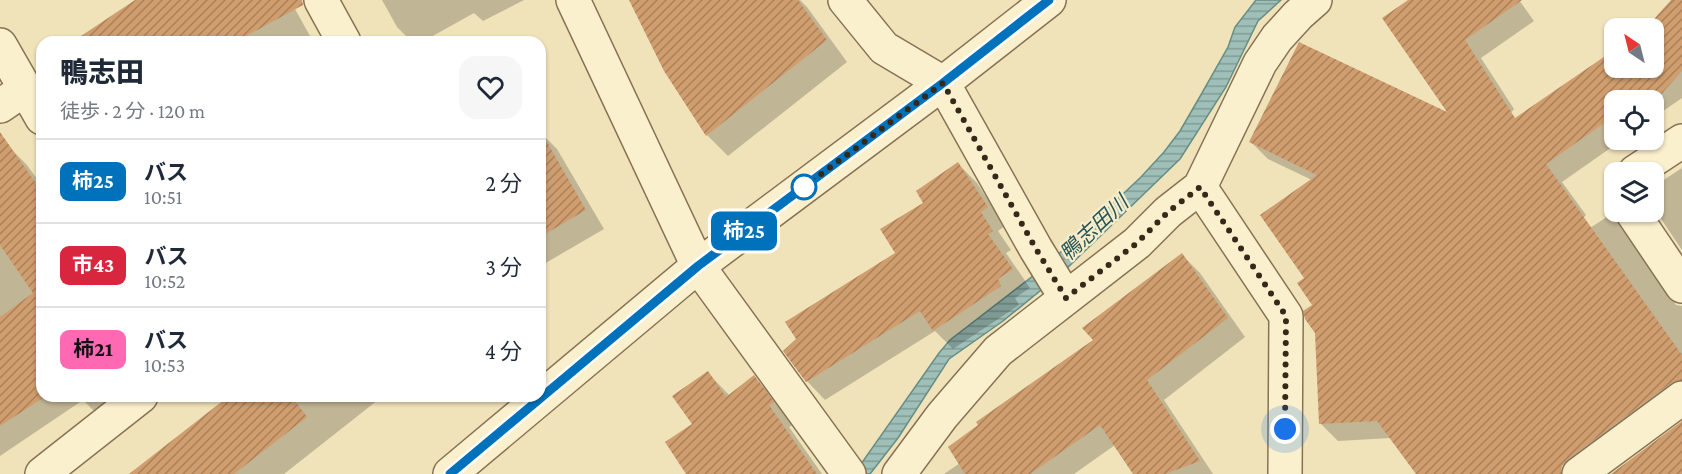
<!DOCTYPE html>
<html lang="ja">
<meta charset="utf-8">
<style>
:root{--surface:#fff;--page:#f6f6f7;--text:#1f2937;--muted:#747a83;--line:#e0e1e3}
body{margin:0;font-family:"Crimson Pro","Noto Sans JP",serif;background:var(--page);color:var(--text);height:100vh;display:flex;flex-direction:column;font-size:22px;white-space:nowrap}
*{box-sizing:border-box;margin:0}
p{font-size:20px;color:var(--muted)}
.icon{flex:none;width:33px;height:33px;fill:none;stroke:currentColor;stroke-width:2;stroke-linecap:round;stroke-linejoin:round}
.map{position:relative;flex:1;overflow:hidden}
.drawer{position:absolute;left:36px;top:36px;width:510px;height:366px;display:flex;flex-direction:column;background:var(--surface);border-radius:18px;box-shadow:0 2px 4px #0004}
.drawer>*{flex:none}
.badge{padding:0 12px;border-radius:9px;font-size:21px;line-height:39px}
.needle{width:39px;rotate:325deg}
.fabs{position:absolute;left:1604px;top:18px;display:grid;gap:12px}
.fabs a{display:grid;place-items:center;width:60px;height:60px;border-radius:12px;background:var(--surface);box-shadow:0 2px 4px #0004;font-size:30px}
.you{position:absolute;width:30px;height:30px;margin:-15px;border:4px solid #fff;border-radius:50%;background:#1a73e8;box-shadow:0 0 0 9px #1a73e833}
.map>.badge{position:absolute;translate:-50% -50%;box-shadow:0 0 0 3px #fff}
.round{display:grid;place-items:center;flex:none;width:63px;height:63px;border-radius:18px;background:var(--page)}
.summary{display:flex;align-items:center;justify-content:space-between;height:102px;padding:0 24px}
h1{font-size:28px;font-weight:800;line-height:45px}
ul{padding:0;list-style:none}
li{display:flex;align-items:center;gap:18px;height:84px;padding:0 24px;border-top:2px solid var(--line)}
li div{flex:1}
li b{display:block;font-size:22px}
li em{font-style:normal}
li .badge{min-width:66px;font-weight:700;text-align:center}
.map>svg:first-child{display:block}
.water{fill:url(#water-rules);stroke:#668d86;stroke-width:1.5}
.shadow{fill:#0003}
.building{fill:url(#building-hatch)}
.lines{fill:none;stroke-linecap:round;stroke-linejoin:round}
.minor-casing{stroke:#877254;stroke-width:36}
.minor{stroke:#fbf0cd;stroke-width:33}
.line-casing{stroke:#fff;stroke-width:14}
.line{stroke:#0072bc;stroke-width:9}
.walk{stroke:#35291a;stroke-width:6;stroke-dasharray:0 10.8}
.stop-dot{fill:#fff;stroke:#0072bc;stroke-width:3}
.labels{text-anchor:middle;stroke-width:4.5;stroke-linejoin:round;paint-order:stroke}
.water-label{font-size:21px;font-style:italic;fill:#285656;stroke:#f7edca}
</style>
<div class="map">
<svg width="1682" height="474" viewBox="0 0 1682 474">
<defs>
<pattern id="water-rules" width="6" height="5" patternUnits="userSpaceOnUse" patternTransform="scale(1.5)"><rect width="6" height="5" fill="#9fc0b8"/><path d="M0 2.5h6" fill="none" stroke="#829c95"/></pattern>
<pattern id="building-hatch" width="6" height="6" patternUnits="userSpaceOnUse" patternTransform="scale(1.5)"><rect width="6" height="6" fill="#d09d6e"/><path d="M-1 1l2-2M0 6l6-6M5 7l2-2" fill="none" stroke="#aa805a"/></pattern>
</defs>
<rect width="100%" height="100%" fill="#f0e3ba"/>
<!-- water -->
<path class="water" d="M1256 0H1281L1258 21 1226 87 1180 159 1062 273 1003 321 949 359 898 438 870 474H854L939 353 950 340 1038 272 1071 243 1141 177 1164 152 1180 131 1202 93 1228 47 1235 27Z"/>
<!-- shadow -->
<path class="shadow" d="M142 0H290L310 36 298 42H61L71 36 76 41Z
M382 0H524L483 21 474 13 422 42H412L397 27Z
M631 0H800L807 7 847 62 728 156 707 135 665 70Z
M1410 0H1519L1534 21 1481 58 1514 109 1496 132 1614 52V68H1653V28H1648L1673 0H1682V98L1653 118V100H1614V140H1622L1562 182 1586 215 1553 252 1613 213 1630 230 1633 241 1676 305 1682 306V404L1589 448 1550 474H1417L1391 438 1338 441 1321 424 1314 305 1306 279 1312 180 1268 159 1251 142 1451 116Z
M540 132 557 149 604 229 544 264 540 260Z
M9 147 27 165 42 186V396H127L98 415 83 400 0 456V154Z
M958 164 977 183 1005 226 998 231 1011 250 1006 253 1030 288 1015 298 1019 305 953 349 935 331 825 400 807 381 897 253 925 203Z
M1682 168V250L1653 207V187Z
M1182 255 1200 273 1245 337 1164 400 1213 474H1134L1115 445 1074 474H944L960 463 1095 341Z
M708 373 730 396 754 377 775 398 794 424 789 427 822 474H688L694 424Z
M232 396H383L284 474H131Z"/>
<!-- building -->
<path class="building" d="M135 0H302L303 5 235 42H72Z
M629 0H798L827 40 706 136 664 71Z
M1408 0H1522L1465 40 1515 118 1614 50V68H1653V28H1646L1671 0H1682V71L1656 100H1614V116L1546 164 1682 355V380L1671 383 1568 459 1562 466 1561 474H1416L1377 421 1319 424 1315 333 1305 319 1303 311 1312 305 1297 283 1304 278 1260 215 1317 175 1249 142 1299 42 1447 112 1382 18Z
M540 130 586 210 540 237Z
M0 132 42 192V396H46L0 426V317L33 293 0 245Z
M958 162 988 207 981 212 993 231 988 234 1013 269 998 279 1001 286 933 331 920 311 806 382 783 351 796 339 785 322 895 253 880 229 923 203 916 191Z
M1182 253 1228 318 1147 380 1200 461 1165 474H1133L1100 425 1030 474H965L948 447 978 425 976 422 1093 340 1082 328Z
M708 371 726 397 754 375 774 402 769 405 817 474H686L665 442 692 424 672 396Z
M229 396H291L307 417 234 474H129Z
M1682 421V474H1611Z"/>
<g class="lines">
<defs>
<path id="minor" d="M321 0 344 42
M573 0 698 266 849 474
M845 0 884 48 943 83 1036 249 1066 298
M0 45 42 118
M0 106 25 89
M1635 172 1682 141
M1200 187 1286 316 1285 474
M1632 212 1682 286
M42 474 141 396
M450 474 698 266 943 83 1049 0
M899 474 942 416 998 351 1137 243 1168 212 1200 187 1260 63 1277 38 1298 15 1315 0
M1579 474 1682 398"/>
</defs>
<!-- minor casing -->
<use href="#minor" class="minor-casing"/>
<!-- minor -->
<use href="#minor" class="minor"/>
</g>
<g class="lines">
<defs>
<path id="line" d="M450 474 698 266 943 83 1049 0"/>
</defs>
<!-- line casing -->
<use href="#line" class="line-casing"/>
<!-- line -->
<use href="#line" class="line"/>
<!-- walk -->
<path class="walk" d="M804 187 943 83 1036 249 1066 298 1137 243 1168 212 1200 187 1286 316 1285 429"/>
</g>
<!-- markers -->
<circle class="stop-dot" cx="804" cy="187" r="12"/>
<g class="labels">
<!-- water labels -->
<g class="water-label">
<text transform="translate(1094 228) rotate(-43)" y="7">鴨志田川</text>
</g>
</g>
</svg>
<div class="fabs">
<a><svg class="needle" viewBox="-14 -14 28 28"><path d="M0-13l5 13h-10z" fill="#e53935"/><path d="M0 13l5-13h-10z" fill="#747a83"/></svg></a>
<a><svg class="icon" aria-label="locate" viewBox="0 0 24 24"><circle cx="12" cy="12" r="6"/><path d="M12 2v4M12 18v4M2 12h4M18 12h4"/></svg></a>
<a><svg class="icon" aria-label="layers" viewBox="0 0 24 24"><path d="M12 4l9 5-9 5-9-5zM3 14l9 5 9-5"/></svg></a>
</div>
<div class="you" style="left:1285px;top:429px"></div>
<b class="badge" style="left:744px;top:231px;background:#0072bc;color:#fff">柿25</b>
<section class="drawer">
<div class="summary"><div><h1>鴨志田</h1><p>徒歩 · 2 分 · 120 m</p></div><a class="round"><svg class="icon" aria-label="heart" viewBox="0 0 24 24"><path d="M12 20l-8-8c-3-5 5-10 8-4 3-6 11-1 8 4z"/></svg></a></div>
<ul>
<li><span class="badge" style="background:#0072bc;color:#fff">柿25</span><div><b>バス</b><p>10:51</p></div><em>2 分</em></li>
<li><span class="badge" style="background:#d7263d;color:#fff">市43</span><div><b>バス</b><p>10:52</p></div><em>3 分</em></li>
<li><span class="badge" style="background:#ff69b4;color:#111">柿21</span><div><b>バス</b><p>10:53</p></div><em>4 分</em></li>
</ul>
</section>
</div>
